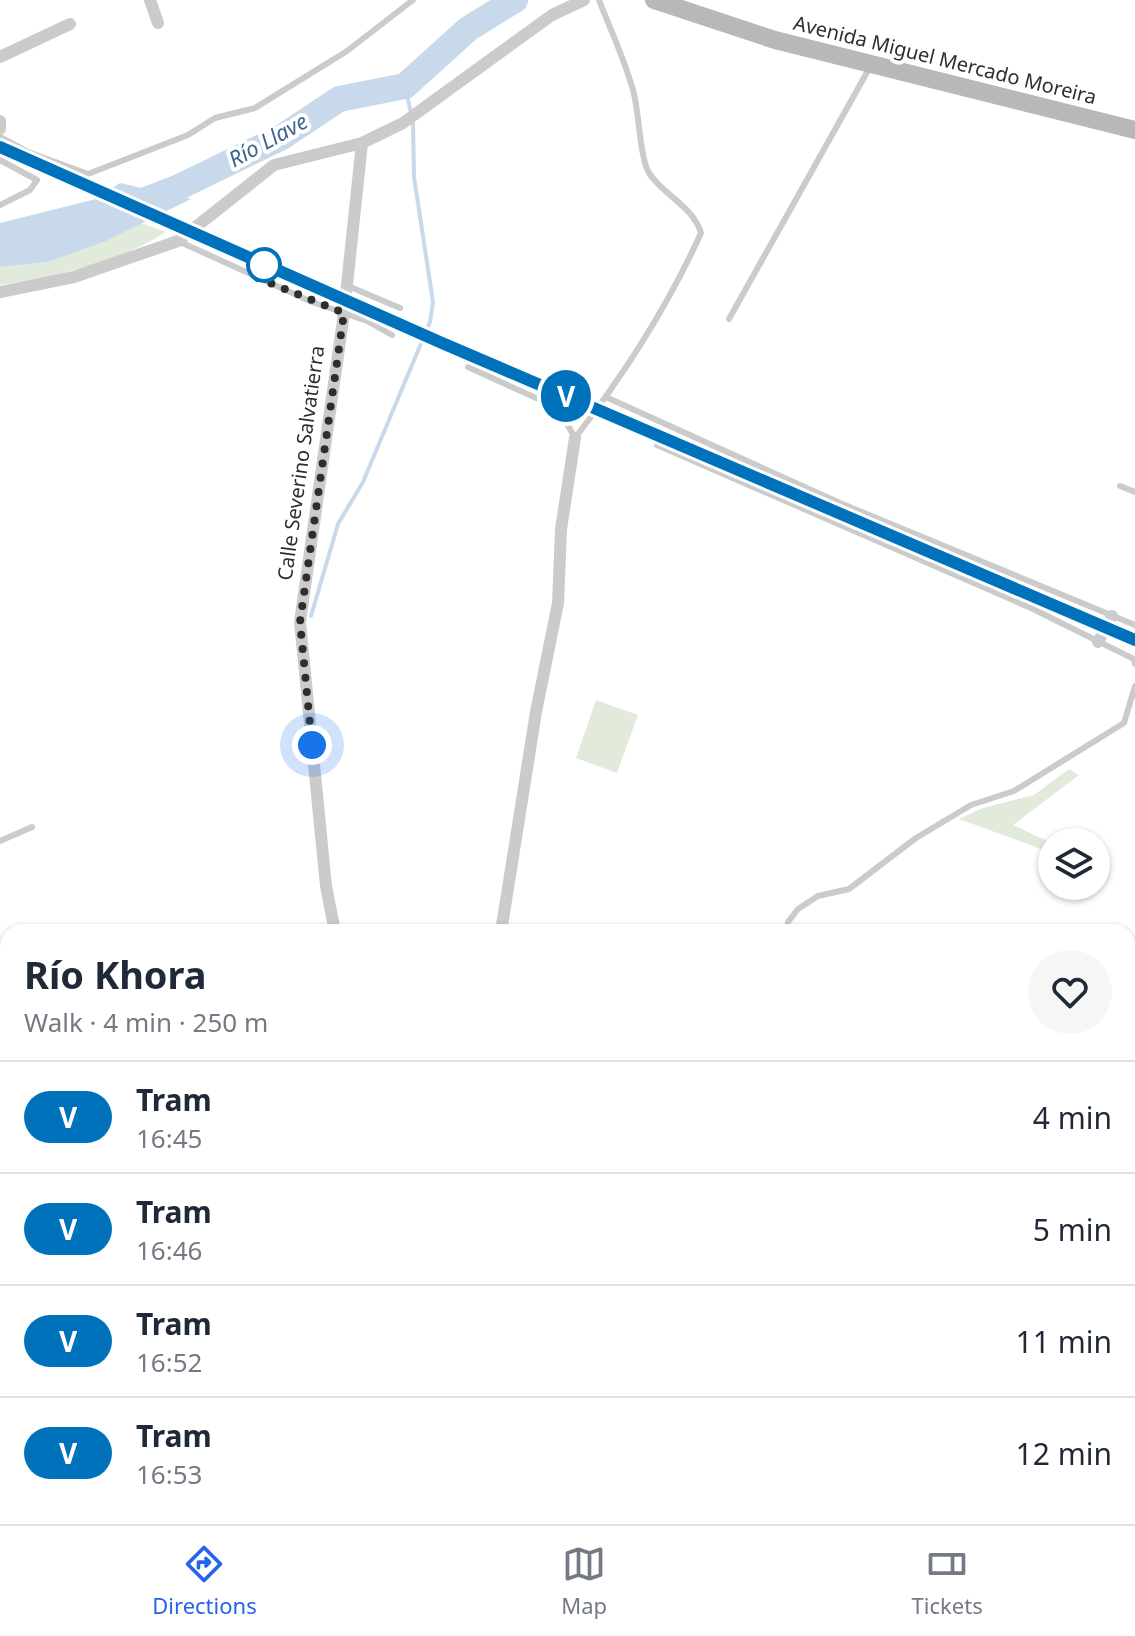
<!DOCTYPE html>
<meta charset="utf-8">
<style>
:root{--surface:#fff;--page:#f6f6f7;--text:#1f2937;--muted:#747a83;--line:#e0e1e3;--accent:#2563eb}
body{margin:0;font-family:"Noto Sans",sans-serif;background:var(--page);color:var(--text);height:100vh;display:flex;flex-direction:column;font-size:30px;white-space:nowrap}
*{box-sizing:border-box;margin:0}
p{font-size:26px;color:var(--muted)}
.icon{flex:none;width:44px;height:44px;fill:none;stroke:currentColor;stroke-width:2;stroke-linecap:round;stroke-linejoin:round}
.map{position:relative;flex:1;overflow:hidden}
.panel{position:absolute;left:0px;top:924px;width:1136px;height:600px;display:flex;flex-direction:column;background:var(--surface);border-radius:24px 24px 0 0;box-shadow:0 2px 6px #0004}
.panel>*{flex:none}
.badge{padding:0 16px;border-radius:26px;font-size:28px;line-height:52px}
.controls{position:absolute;left:1038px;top:828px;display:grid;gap:16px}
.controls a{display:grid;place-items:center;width:72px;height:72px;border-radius:50%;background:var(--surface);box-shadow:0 2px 6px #0004;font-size:40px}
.you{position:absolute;width:40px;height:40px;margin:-20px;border:6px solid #fff;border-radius:50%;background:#1a73e8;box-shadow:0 0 0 12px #1a73e833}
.map>.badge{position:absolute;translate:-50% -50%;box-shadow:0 0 0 4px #fff}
.round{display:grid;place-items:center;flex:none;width:84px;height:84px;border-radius:42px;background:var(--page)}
.headline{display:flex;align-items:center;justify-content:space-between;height:136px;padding:0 24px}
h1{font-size:38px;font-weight:700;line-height:60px}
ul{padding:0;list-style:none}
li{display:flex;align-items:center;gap:24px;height:112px;padding:0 24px;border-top:2px solid var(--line)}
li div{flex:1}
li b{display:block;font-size:30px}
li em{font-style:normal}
li .badge{min-width:88px;font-weight:700;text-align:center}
.tabs{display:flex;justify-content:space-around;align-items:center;height:112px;border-top:2px solid var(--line);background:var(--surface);font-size:22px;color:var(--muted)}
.tabs a{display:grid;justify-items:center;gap:4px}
.tabs .current{color:var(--accent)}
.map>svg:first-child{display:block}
.green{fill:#e2ebdb}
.water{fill:#c8d9eb}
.pier{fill:#fff}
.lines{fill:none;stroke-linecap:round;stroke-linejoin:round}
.stream{stroke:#c8d9eb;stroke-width:4}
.river{stroke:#c8d9eb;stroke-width:26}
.building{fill:#151515}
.lane{stroke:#cbcbcb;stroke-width:6}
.street{stroke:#cbcbcb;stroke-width:12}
.secondary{stroke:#b8b8b8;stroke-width:18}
.highway{stroke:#959595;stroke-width:22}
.tram{stroke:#838383;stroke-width:2}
.line-casing{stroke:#fff;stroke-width:18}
.line{stroke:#0072bc;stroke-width:12}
.walk{stroke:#2e2e2e;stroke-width:8;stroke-dasharray:0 14.4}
.stop-dot{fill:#fff;stroke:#0072bc;stroke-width:4}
.labels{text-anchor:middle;stroke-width:8;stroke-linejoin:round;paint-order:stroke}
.street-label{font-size:20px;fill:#2e2e2e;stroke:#fff}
.water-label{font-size:22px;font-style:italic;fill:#3d668e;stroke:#fff}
</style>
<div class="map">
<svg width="1135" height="1524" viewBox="0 0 1135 1524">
<rect width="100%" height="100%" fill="#fff"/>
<!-- green -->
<path class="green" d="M141 223 166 232C117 263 58 276 0 285V267L48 262Z
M596 700 638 715 617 773 576 758Z
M1069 769 1079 775 1013 825 1052 843V853L959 819 983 808 1034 795Z
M1128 1464 1135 1468V1524H1030L1035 1516H1128Z"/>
<!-- water -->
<path class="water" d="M120 183 191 199 106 241 48 262 0 267V223L96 199Z"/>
<!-- pier -->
<path class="pier" d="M111 189 168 215 152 222 99 199Z"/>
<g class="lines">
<!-- stream -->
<path class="stream" d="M405 86 411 113
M311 616 338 524 363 482 430 322 433 302 414 177 413 121
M368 1524 371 1516"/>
<!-- river -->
<path class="river" d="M133 205 177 188 282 137 339 99 405 86 468 29 515 0"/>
</g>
<!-- building -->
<path class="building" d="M250 250 283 265 281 269 248 254Z"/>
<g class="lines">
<!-- lane -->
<path class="lane" d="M0 137 28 152 88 174 188 135 215 118 255 108 347 51 413 0
M0 160 37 180 30 190 0 205
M178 241 312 302 367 321 392 335
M348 286 400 308
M729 319 870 67
M468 367 558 408 575 438C623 376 668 306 701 233 693 206 664 196 649 173 640 158 639 114 634 94 626 62 611 31 599 0
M608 398 840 503 1135 625
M657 445 1031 608 1134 659 1135 664
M1120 486 1135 492
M0 841 32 827
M787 932 788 922 798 909 818 896 849 889 916 838 971 805 1014 791 1124 723 1135 686
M664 1516 677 1524
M733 1524 737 1516"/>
<!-- street -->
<path class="street" d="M150 0 158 23
M0 57 70 24
M0 121V129
M0 292 74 277 178 241 274 165 362 143 403 123 552 15 584 0
M1098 642 1112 616
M335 932 326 886 300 622 344 313 362 143
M501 932 536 712 558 603 561 529 575 438
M468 1516 470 1524"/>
<!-- secondary -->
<path class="secondary" d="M654 0 775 40 1135 130"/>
<!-- highway -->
<path class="highway" d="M0 1480 8 1484
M10 1516 29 1524
M85 1516 104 1524"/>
<!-- tram -->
<path class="tram" d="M0 148 419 333 1135 640"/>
</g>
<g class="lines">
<defs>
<path id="line" d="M0 147 442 343 1135 640"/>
</defs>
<!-- line casing -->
<use href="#line" class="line-casing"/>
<!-- line -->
<use href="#line" class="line"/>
<!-- walk -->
<path class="walk" d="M264 265 258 278 344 313 300 622 312 745"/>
</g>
<!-- markers -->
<circle class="stop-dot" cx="264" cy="265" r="16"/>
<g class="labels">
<!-- street labels -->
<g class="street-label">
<text transform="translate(945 60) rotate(14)" y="7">Avenida Miguel Mercado Moreira</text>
<text transform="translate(301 463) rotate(-82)" y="7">Calle Severino Salvatierra</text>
</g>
<!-- water labels -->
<g class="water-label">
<text transform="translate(268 140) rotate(-29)" y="8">Río Llave</text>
</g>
</g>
</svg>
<div class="controls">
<a><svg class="icon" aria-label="layers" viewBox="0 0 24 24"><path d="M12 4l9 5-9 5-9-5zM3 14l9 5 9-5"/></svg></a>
</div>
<div class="you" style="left:312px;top:745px"></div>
<b class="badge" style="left:566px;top:396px;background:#0072bc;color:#fff">V</b>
<section class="panel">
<div class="headline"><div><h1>Río Khora</h1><p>Walk · 4 min · 250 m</p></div><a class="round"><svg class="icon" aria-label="heart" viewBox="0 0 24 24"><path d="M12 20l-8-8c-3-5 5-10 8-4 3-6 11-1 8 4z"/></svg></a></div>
<ul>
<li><span class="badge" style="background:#0072bc;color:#fff">V</span><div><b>Tram</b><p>16:45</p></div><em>4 min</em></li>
<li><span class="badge" style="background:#0072bc;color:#fff">V</span><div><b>Tram</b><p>16:46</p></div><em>5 min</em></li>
<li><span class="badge" style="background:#0072bc;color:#fff">V</span><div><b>Tram</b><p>16:52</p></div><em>11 min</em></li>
<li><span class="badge" style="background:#0072bc;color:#fff">V</span><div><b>Tram</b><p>16:53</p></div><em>12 min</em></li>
</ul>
</section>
</div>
<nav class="tabs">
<a class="current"><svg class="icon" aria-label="directions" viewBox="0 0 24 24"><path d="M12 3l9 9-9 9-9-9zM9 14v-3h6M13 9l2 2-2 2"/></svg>Directions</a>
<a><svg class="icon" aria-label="map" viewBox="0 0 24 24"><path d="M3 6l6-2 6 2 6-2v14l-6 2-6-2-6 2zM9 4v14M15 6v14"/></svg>Map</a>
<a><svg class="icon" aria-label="tickets" viewBox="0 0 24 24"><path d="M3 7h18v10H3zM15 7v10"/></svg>Tickets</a>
</nav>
